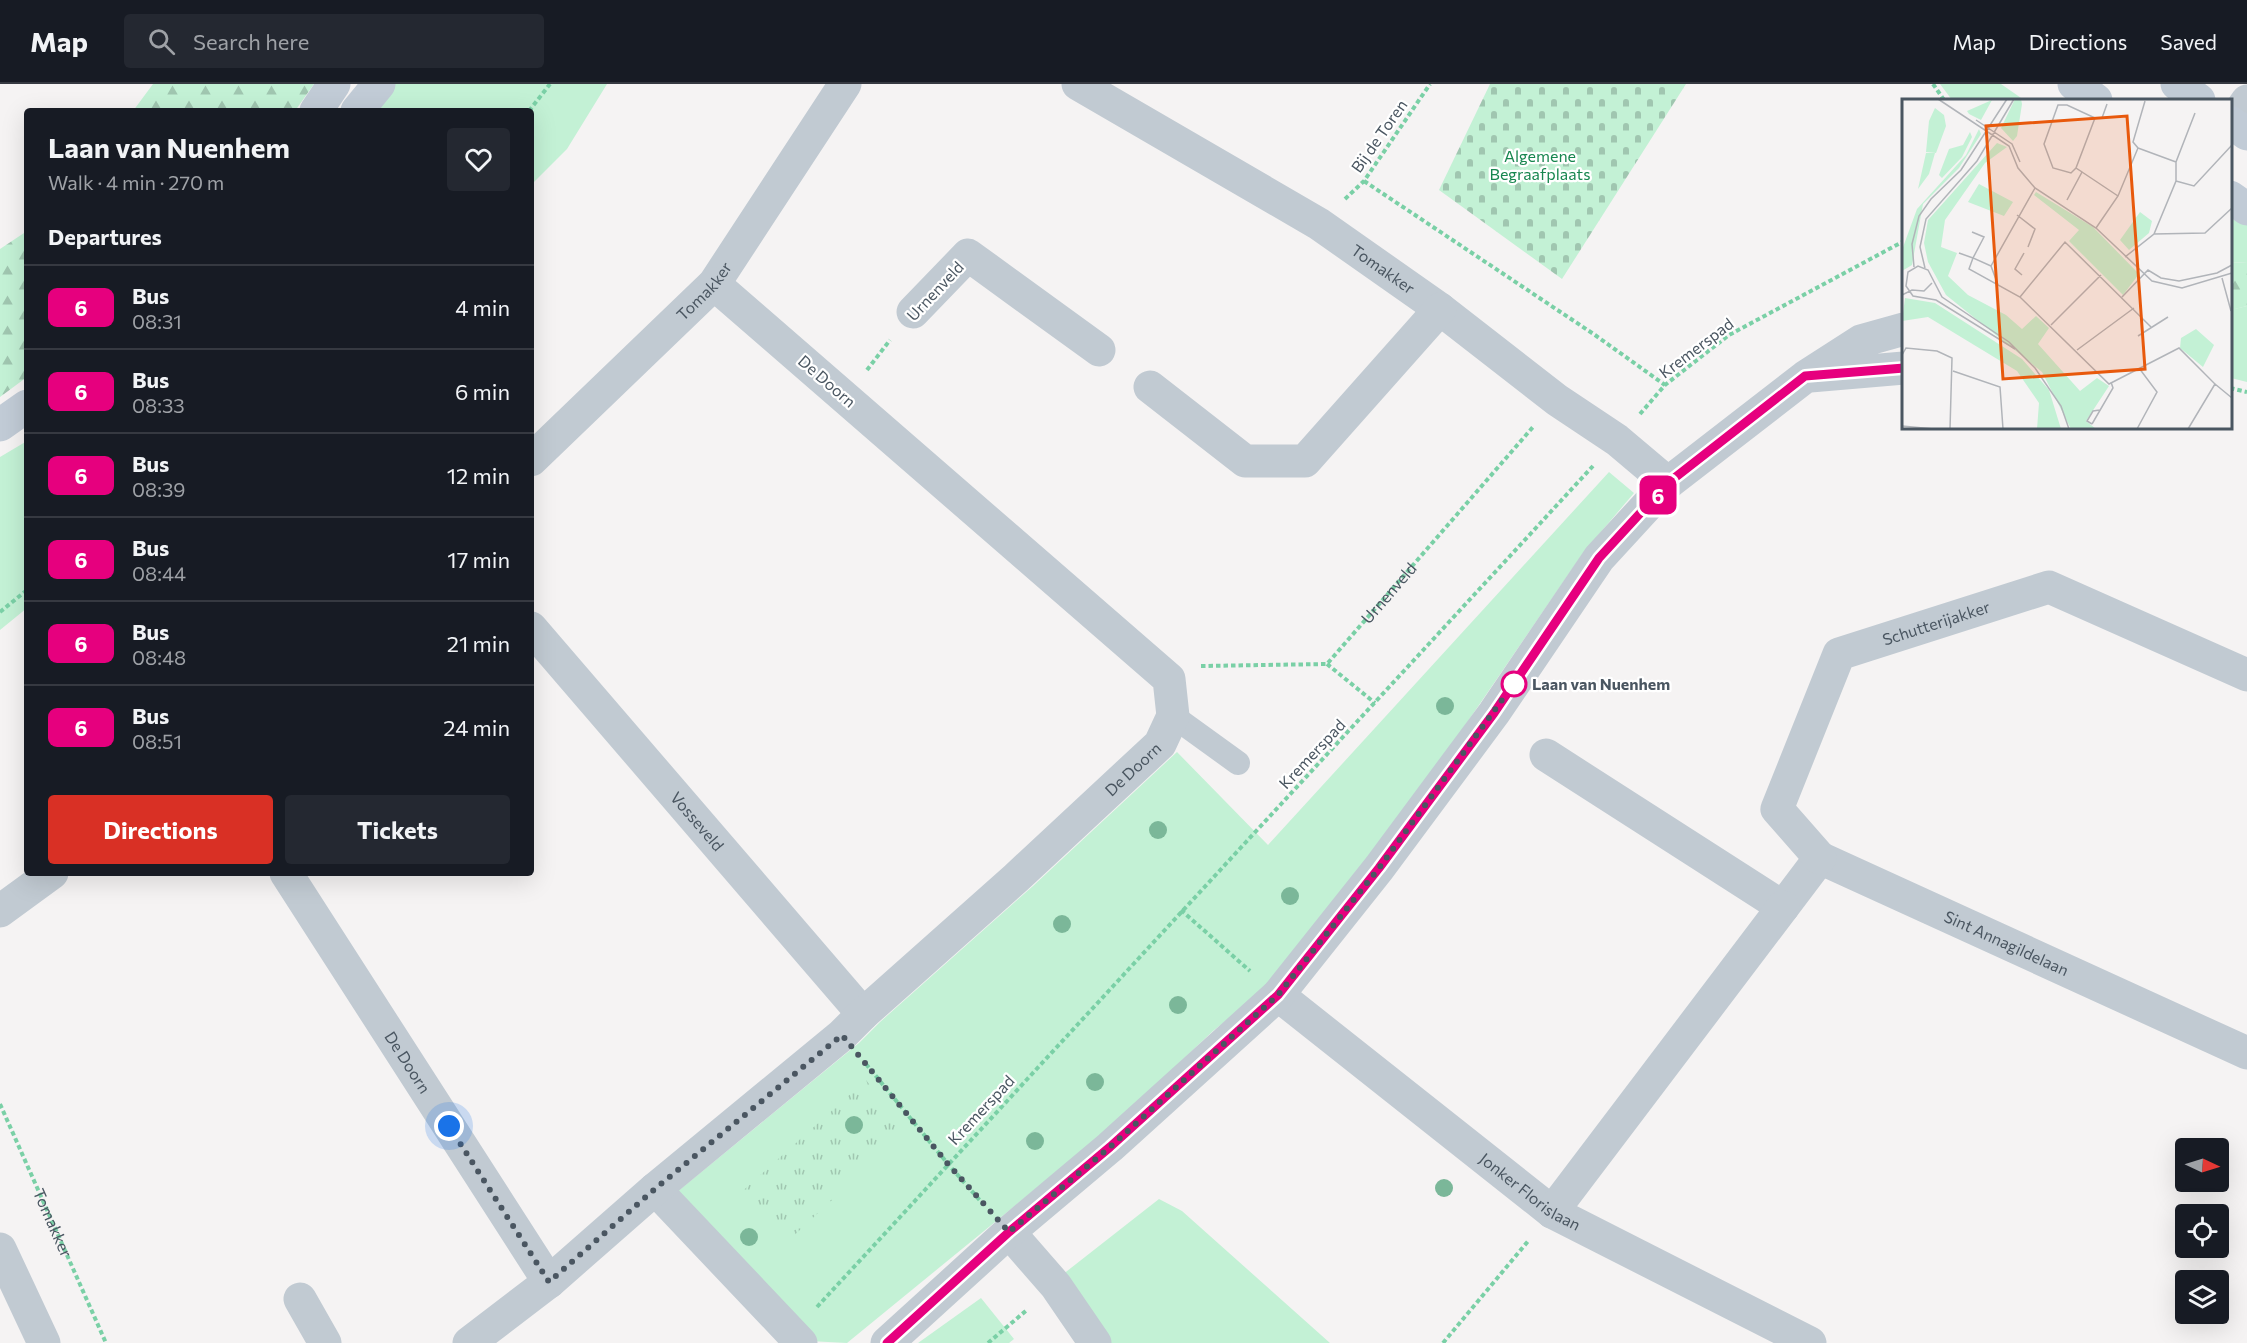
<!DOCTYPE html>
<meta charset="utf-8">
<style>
:root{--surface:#171b24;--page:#242831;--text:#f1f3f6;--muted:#9ea1a6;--line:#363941;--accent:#d93025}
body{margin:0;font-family:Commissioner,sans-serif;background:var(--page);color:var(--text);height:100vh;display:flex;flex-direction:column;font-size:22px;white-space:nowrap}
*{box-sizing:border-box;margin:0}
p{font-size:20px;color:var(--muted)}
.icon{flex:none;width:33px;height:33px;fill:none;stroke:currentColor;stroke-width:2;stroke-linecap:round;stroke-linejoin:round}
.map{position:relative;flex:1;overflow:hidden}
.side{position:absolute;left:24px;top:24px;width:510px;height:768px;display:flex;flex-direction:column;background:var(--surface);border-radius:6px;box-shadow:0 6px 24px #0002}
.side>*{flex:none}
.badge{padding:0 12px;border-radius:9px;font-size:21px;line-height:39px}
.needle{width:39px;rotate:94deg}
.fabs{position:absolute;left:2175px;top:1054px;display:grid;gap:12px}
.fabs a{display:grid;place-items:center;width:54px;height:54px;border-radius:6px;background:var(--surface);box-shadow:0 6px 24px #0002;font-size:30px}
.you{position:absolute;width:30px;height:30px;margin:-15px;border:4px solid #fff;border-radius:50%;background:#1a73e8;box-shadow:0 0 0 9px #1a73e833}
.map>.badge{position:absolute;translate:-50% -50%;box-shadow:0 0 0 3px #fff}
h2{padding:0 24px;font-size:22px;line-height:54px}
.round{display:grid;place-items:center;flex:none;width:63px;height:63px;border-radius:6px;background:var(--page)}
.head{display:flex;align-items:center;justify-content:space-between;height:102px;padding:0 24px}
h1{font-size:28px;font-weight:700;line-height:45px}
.action{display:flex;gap:12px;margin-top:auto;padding:12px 24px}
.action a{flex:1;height:69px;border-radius:6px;background:var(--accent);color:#fff;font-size:24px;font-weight:700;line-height:69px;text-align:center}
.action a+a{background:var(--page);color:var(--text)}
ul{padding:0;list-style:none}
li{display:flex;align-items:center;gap:18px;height:84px;padding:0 24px;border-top:2px solid var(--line)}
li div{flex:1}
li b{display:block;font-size:22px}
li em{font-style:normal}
li .badge{min-width:66px;font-weight:700;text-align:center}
header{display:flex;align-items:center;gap:36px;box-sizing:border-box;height:84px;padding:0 30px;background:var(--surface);border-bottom:2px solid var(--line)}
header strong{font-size:28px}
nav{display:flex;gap:33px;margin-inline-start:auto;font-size:21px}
.search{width:420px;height:54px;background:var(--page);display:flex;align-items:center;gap:15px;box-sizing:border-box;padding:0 21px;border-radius:6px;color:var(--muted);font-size:22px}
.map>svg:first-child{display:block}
.grass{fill:#c3f1d5}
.forest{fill:url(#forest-firs)}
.cemetery{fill:url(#cemetery-stones)}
.park{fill:url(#park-tufts)}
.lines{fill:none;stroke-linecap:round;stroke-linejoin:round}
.path{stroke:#7ad0a6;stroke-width:4;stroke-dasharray:4.5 3;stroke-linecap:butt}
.service{stroke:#c1cad2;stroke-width:24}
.minor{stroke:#c1cad2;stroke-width:33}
.tertiary{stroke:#c1cad2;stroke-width:33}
.secondary{stroke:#c1cbd6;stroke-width:33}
.tree{fill:#7bb799}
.line-casing{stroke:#fff;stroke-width:14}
.line{stroke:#e6007e;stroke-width:9}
.walk{stroke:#4a5661;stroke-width:6;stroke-dasharray:0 10.8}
.stop-dot{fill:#fff;stroke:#e6007e;stroke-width:3}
.labels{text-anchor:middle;stroke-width:4.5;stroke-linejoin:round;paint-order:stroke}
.street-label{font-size:16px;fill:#4a5661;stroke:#fff}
.park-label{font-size:16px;fill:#17864f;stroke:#fff}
.stop-label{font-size:16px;font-weight:bold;fill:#4a5661;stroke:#fff;text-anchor:start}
.inset-road{fill:none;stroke:#b1b4b9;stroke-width:1.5}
.view{fill:#e8590c;fill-opacity:0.15;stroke:#e8590c;stroke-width:3}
.inset-edge{fill:none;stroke:#4a5661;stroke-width:3}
</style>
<header>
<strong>Map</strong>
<div class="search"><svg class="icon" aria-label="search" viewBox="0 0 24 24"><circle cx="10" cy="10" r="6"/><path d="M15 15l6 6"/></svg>Search here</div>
<nav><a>Map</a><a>Directions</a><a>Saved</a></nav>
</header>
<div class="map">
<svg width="2247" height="1259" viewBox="0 0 2247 1259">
<defs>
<pattern id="forest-firs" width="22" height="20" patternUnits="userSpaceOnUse" patternTransform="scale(1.5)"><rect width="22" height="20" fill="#c3f1d5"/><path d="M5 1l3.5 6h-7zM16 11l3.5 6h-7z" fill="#a0c6b0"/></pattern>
<pattern id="cemetery-stones" width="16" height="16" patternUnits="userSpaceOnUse" patternTransform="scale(1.5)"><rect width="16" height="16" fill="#c3f1d5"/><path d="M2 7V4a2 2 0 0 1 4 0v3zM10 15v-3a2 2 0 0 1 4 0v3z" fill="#a0c6b0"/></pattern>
<pattern id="park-tufts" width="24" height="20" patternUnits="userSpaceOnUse" patternTransform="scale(1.5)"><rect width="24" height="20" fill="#c3f1d5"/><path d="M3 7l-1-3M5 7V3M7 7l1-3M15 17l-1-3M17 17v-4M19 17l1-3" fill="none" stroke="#a0c6b0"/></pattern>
</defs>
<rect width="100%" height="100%" fill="#f5f3f3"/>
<!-- grass -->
<path class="grass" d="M395 0H607L567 65 531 101V27H373Z
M1940 0H2001L2024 16H1952Z
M2230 135 2247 139V178L2231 179Z
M2247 222V298L2231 294 2230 226Z
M27 357V524L0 546V373Z
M1609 388 1634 409 1583 469 1386 757 1285 889 1213 947 1110 1044 847 1259 809 1257 672 1112 859 959 880 938 1033 802 1177 668 1268 761Z
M1159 1115 1182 1127 1330 1259H1108L1062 1191Z
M981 1214 1014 1255 1009 1259H918Z"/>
<!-- forest -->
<path class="forest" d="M153 0H314L295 27H133Z
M27 147V293L0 313V165Z
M2247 178V222L2231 226V179Z"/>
<!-- cemetery -->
<path class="cemetery" d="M1490 0H1686L1562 195 1439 106Z"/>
<!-- park -->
<path class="park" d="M866 996 905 1048 787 1158 737 1112Z"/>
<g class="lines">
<!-- path -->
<g class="path">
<path d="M1933 0 1944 16"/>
<path d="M529 27 550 0"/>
<path d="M1364 97 1595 251 1665 301"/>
<path d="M1345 115 1364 97 1430 0"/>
<path d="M867 286 890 256"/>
<path d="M2230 304 2247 308"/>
<path d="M1640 330 1665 301 1729 251 1904 157"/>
<path d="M0 528 27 506"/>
<path d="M1327 580 1375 619"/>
<path id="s1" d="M1201 582 1327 580 1533 343"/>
<path d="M1181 826 1250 887"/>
<path d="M866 980 948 1080 984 1121"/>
<path id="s2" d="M0 1020 106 1259"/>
<path d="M817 1223 1593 382"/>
<path d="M988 1259 1028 1225"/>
<path d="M1443 1259 1529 1156"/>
</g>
<!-- service -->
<path class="service" d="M1173 632 1238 679"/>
<!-- minor -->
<g class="minor">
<path id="s3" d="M1078 0 1319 140 1440 225 1557 316 1617 356 1668 399"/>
<path d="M913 228 968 171 1099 266"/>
<path d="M1150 303 1245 377H1305L1440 225"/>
<path id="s4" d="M531 376 714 200 845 0"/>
<path id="s5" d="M531 544 863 930"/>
<path id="s6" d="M1546 671 1783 823 1820 774 2247 969"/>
<path id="s7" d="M1820 774 1777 725 1839 570 2049 503 2247 591"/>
<path id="s8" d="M286 789 549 1198"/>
<path d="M0 827 52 789"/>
<path id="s9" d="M1278 911 1552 1128 1810 1259"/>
<path d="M655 1105 801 1259"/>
<path d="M1552 1128 1783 823"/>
<path d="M1009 1148 1056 1202 1095 1259"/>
<path d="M0 1165 44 1259"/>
<path d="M300 1215 325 1259"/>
<path id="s10" d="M469 1259 549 1198 655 1105 842 951 863 930 1016 794 1160 660 1173 632 1169 595 714 200"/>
</g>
<!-- tertiary -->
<path class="tertiary" d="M2230 42 2247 17
M1810 292 1904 284
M887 1259 1009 1148 1110 1063 1278 911 1379 784 1494 629 1599 474 1668 399 1805 293 1861 257 1904 245"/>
<!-- secondary -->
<path class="secondary" d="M2074 0 2096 16
M2177 0 2199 16
M316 27 334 0
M357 27 379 0
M2230 38 2247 50
M2230 113 2247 125
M0 341 27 322"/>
</g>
<!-- trees -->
<g class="tree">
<circle cx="1445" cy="622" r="9"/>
<circle cx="1158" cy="746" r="9"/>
<circle cx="1290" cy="812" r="9"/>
<circle cx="1062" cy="840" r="9"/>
<circle cx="1178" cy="921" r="9"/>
<circle cx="1095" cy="998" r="9"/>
<circle cx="854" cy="1041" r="9"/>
<circle cx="1035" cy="1057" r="9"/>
<circle cx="1444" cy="1104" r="9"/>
<circle cx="749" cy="1153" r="9"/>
</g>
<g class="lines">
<defs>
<path id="line" d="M887 1259 1009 1148 1110 1063 1278 911 1379 784 1494 629 1599 474 1668 399 1805 292 1904 284"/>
</defs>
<!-- line casing -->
<use href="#line" class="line-casing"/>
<!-- line -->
<use href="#line" class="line"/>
<!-- walk -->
<path class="walk" d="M449 1042 549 1198 656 1104 842 951 948 1080 1009 1148 1110 1063 1278 911 1379 784 1516 597 1514 600"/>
</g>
<!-- markers -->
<circle class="stop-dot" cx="1514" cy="600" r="12"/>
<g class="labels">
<!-- street labels -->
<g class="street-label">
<text transform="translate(1379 52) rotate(-55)" y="6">Bij de Toren</text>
<text dy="6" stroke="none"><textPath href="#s3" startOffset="357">Tomakker</textPath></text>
<text dy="6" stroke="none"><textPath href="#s4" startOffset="242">Tomakker</textPath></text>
<text transform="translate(935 207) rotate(-47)" y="6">Urnenveld</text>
<text transform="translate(1696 264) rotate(-37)" y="6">Kremerspad</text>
<text transform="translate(827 297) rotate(41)" y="6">De Doorn</text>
<text dy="6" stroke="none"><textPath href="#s1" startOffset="220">Urnenveld</textPath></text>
<text dy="6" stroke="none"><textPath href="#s7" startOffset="334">Schutterijakker</textPath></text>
<text transform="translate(1312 670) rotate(-47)" y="6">Kremerspad</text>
<text dy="6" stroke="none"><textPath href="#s10" startOffset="878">De Doorn</textPath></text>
<text dy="6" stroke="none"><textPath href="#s5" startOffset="255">Vosseveld</textPath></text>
<text dy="6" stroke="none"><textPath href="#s6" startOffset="548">Sint Annagildelaan</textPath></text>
<text dy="6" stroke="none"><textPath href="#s8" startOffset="225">De Doorn</textPath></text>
<text transform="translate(981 1026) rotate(-47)" y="6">Kremerspad</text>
<text dy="6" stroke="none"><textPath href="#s9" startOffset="320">Jonker Florislaan</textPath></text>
<text dy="6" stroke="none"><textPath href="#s2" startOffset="130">Tomakker</textPath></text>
</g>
<!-- park labels -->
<g class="park-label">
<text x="1540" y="78">Algemene<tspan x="1540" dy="18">Begraafplaats</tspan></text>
</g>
<!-- stop labels -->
<g class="stop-label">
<text x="1532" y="606">Laan van Nuenhem</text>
</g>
</g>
<!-- overview -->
<g transform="translate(1902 15)">
<rect width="330" height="330" fill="#f5f3f3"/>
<path d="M113 0H119L120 5 115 37 111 42 99 29ZM90 1 79 21 67 15 65 12ZM33 9 42 16 44 27 34 54 24 53 27 22ZM77 30 79 35 57 69 21 105 10 166 0 172V151L15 110 64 56ZM68 33 70 38 60 58 40 79 37 76 47 50 61 46ZM95 44 105 48 83 64 43 121 39 148 55 154 46 177 66 196 104 216 120 230 134 217 147 229 136 245 178 292 195 279 207 287 184 322 194 330H169L140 273 44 196 26 163 22 144 26 121ZM24 54H33L27 75 16 90ZM134 93 191 128 237 175 221 196 167 142 177 131 132 96ZM238 113 250 122 247 134 227 151 218 141Z" fill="#c3f1d5"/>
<path d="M3 199 33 204 120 260 147 291 159 330H135L137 304 115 272 26 218 0 222ZM294 230 312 246 301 268 278 249 279 239Z" fill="#c3f1d5"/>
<path d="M77 85 111 103 102 117 66 103Z" fill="#c3f1d5"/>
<path class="inset-road" d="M36 0 107 47 116 69 133 89 194 129 250 182 280 189 330 174M74 21 110 45 118 63M236 49 274 63M174 69 169 74 151 69 142 45 156 6H165L193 19M180 73 216 97M274 82 292 87 330 46M165 101 180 73 174 69 193 19H200L205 5M115 116 133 130 126 148M194 129 216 97 236 49 231 43 243 2M70 133 82 138 71 159 89 167M252 135 303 134 330 109M57 154 71 159 67 170 118 198 207 285 277 249 313 285 286 330M223 158 252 135 274 82V63L293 14M12 168 10 145 17 117 29 100 59 71 105 0M23 169 18 148 24 120 75 62 112 0M120 176 113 170 122 154M320 179 329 212M96 186 89 167 133 89M0 196 10 191 22 192 30 184M118 198 163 143 249 228M220 198 246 171 259 179 277 182 315 174 330 166M149 226 199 176M236 237 266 218M113 250 34 201 11 197 4 187 6 173 16 167 26 171 40 198 107 243 133 269 159 307 167 330M175 251 232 209M0 256 4 249 35 252 50 259 48 330M51 272 98 288 101 330M313 285 330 299M190 325 211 289 209 283M190 325 185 322 191 312 198 311M0 327 32 330M235 330 255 293 237 269"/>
<path class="view" d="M225 17 243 270 101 280 84 27Z"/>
<rect width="330" height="330" class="inset-edge"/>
</g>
</svg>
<div class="fabs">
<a><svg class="needle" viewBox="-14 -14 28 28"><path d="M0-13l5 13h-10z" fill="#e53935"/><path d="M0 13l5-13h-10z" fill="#9ea1a6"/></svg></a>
<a><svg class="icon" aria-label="locate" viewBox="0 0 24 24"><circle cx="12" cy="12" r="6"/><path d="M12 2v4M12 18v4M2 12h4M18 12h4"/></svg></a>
<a><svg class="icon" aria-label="layers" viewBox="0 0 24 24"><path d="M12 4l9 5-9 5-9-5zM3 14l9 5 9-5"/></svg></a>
</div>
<div class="you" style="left:449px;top:1042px"></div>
<b class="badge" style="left:1658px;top:411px;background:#e6007e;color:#fff">6</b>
<section class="side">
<div class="head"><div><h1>Laan van Nuenhem</h1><p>Walk · 4 min · 270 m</p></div><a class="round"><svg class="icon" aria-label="heart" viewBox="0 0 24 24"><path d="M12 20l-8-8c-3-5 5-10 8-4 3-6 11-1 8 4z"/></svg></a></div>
<h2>Departures</h2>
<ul>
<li><span class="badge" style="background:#e6007e;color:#fff">6</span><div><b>Bus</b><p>08:31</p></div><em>4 min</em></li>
<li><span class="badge" style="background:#e6007e;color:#fff">6</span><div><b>Bus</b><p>08:33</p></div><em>6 min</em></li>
<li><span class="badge" style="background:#e6007e;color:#fff">6</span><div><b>Bus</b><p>08:39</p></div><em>12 min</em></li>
<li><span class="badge" style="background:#e6007e;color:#fff">6</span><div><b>Bus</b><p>08:44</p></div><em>17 min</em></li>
<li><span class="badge" style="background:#e6007e;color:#fff">6</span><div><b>Bus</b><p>08:48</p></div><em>21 min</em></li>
<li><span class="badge" style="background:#e6007e;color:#fff">6</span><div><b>Bus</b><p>08:51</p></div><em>24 min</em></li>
</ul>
<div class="action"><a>Directions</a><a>Tickets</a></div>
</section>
</div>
